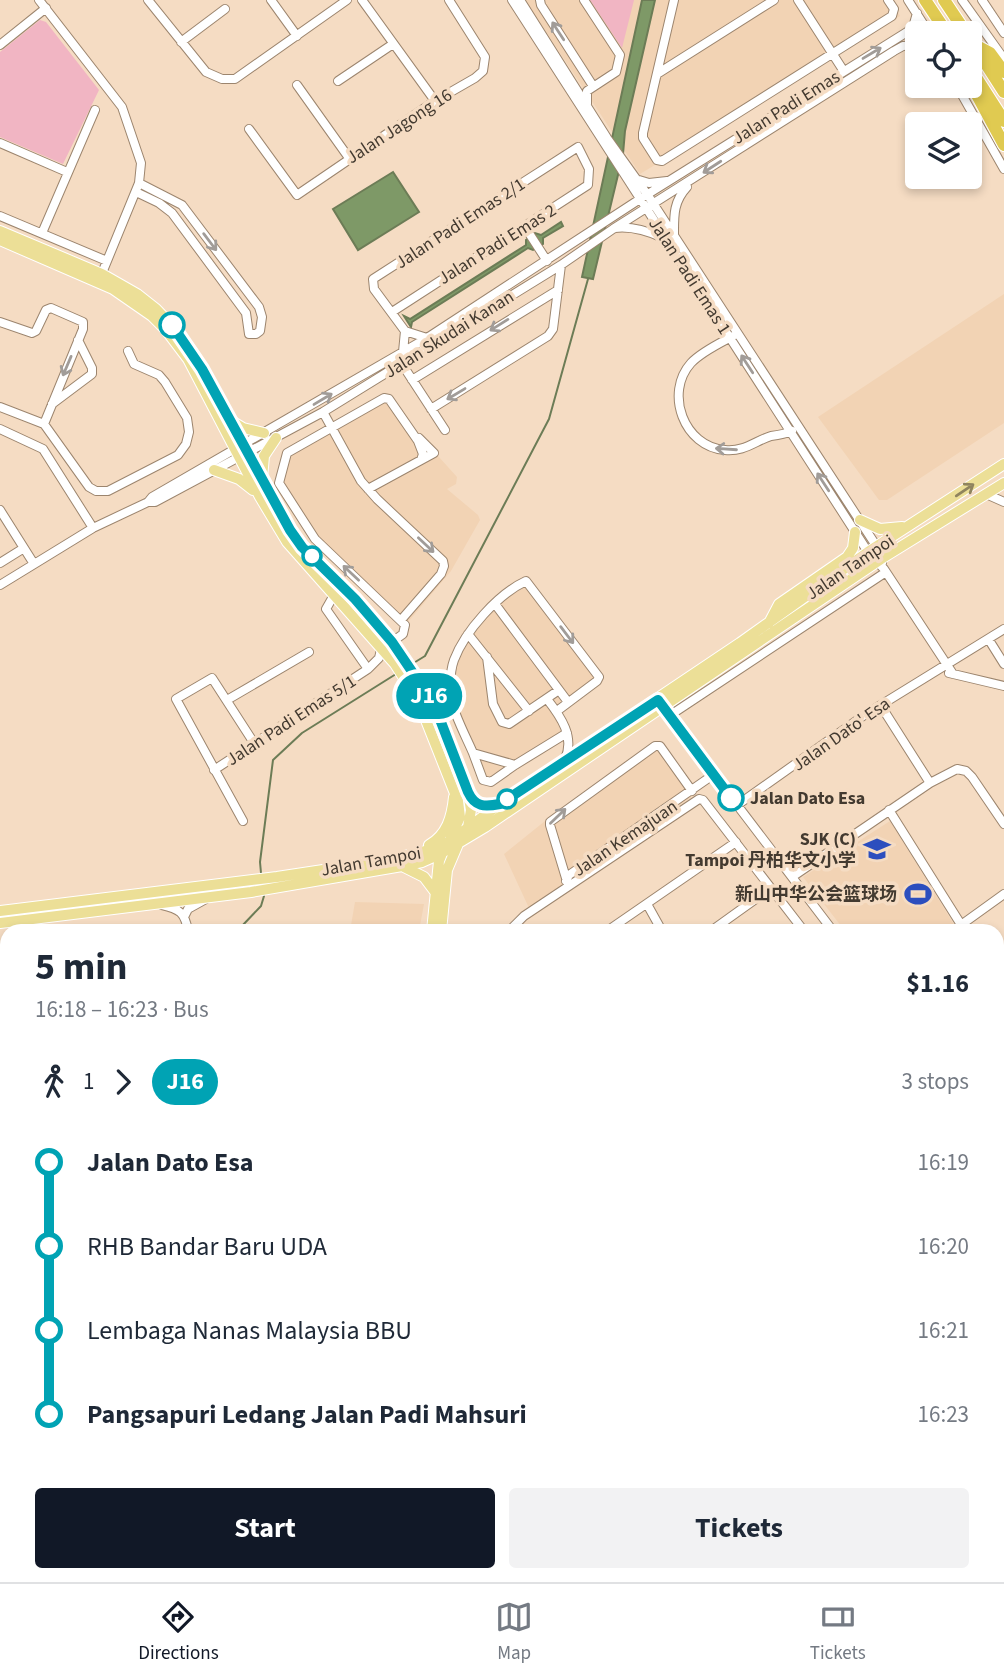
<!DOCTYPE html>
<meta charset="utf-8">
<style>
:root{--surface:#fff;--page:#f2f2f3;--text:#1f2937;--muted:#747a83;--line:#e0e1e3;--accent:#111827}
body{margin:0;font-family:"Source Sans 3","Noto Sans SC",sans-serif;background:var(--page);color:var(--text);height:100vh;display:flex;flex-direction:column;font-size:26px;white-space:nowrap}
*{box-sizing:border-box;margin:0}
p{font-size:23px;color:var(--muted)}
.icon{flex:none;width:38px;height:38px;fill:none;stroke:currentColor;stroke-width:2;stroke-linecap:round;stroke-linejoin:round}
.map{position:relative;flex:1;overflow:hidden}
.drawer{position:absolute;left:0px;top:924px;width:1004px;height:658px;display:flex;flex-direction:column;background:var(--surface);border-radius:21px 21px 0 0;box-shadow:0 4px 10px #0003}
.drawer>*{flex:none}
.badge{padding:0 14px;border-radius:23px;font-size:24px;line-height:46px}
.controls{position:absolute;left:905px;top:21px;display:grid;gap:14px}
.controls a{display:grid;place-items:center;width:77px;height:77px;border-radius:7px;background:var(--surface);box-shadow:0 4px 10px #0003;font-size:35px}
.map>.badge{position:absolute;translate:-50% -50%;box-shadow:0 0 0 4px #fff}
.legs{display:flex;align-items:center;gap:10px;height:77px;padding:0 35px;font-size:23px}
.legs p{margin-inline-start:auto}
.headline{display:flex;align-items:center;justify-content:space-between;height:119px;padding:0 35px}
h1{font-size:38px;font-weight:700;line-height:52px}
.primary-button{display:flex;gap:14px;margin-top:auto;padding:14px 35px}
.primary-button a{flex:1;height:80px;border-radius:7px;background:var(--accent);color:#fff;font-size:28px;font-weight:700;line-height:80px;text-align:center}
.primary-button a+a{background:var(--page);color:var(--text)}
ul{padding:0 35px;list-style:none}
li{display:flex;align-items:center;gap:24px;height:84px;font-size:26px}
li i{display:grid;place-items:center;width:10px;height:100%;margin:0 9px;background:currentColor}
li i::after{content:'';width:18px;height:18px;margin:-9px;border:5px solid;border-radius:50%;background:var(--surface)}
li p{margin-inline-start:auto}
li:first-child i{background:linear-gradient(#0000 50%,currentColor 0)}
li:last-child i{background:linear-gradient(currentColor 50%,#0000 0)}
.dock{display:flex;justify-content:space-around;align-items:center;height:98px;border-top:2px solid var(--line);background:var(--surface);font-size:19px;color:var(--muted)}
.dock a{display:grid;justify-items:center;gap:4px}
.dock .active{color:var(--accent)}
.map>svg:first-child{display:block}
.built{fill:#f2d3b4}
.green{fill:#f1b5c3}
.water{fill:#7e9967;stroke:#6c7c56;stroke-width:2}
.lines{fill:none;stroke-linecap:round;stroke-linejoin:round}
.stream{stroke:#6c7c56;stroke-width:2}
.minor-casing{stroke:#9c856e;stroke-width:10}
.major-casing{stroke:#fff;stroke-width:12}
.highway-casing{stroke:#fff;stroke-width:14}
.minor{stroke:#fff;stroke-width:8}
.major{stroke:#ecdf97;stroke-width:10}
.highway{stroke:#e0ca51;stroke-width:12}
.oneway{stroke:#a19c98}
.oneway2{stroke:#8f845e}
.line-1-casing{stroke:#fff;stroke-width:16}
.line-1{stroke:#00a3b4;stroke-width:10}
.stop-1-dot{fill:#fff;stroke:#00a3b4;stroke-width:3.5}
.labels{text-anchor:middle;stroke-width:7;stroke-linejoin:round;paint-order:stroke}
.street-label{font-size:18px;fill:#433a30;stroke:#f5dcc3}
.stop-label{font-size:18px;font-weight:bold;fill:#433a30;stroke:#f5dcc3;text-anchor:start}
.poi-label{font-size:18px;font-weight:bold;fill:#433a30;stroke:#f5dcc3;text-anchor:end}
</style>
<div class="map">
<svg width="1004" height="1582" viewBox="0 0 1004 1582">
<rect width="100%" height="100%" fill="#f5dcc3"/>
<!-- built -->
<path class="built" d="M525 0H891L900 16 640 174Z
M1004 294V423L887 500H879L818 417Z
M383 395 457 477 456 484 447 489 478 515 480 520 451 571 403 628 310 538 277 483 282 456 286 450Z
M521 580 601 676 560 711 571 734 488 785 453 710 448 671 469 627Z
M656 742 661 744 696 794 529 908 504 854 560 809Z
M890 821 958 931H845L803 877Z
M355 902 424 904 419 931H350Z
M1004 1480V1582H922L917 1575H998V1484Z"/>
<!-- green -->
<path class="green" d="M590 0H634L622 48Z
M40 20 46 22 99 90 63 164 0 137V52Z
M0 1067H7V1423L0 1430Z
M300 1575H402L437 1582H330Z
M545 1575H711L713 1582H571Z"/>
<!-- water -->
<path class="water" d="M642 0H655L625 131 623 154 593 279 582 277Z
M393 172 419 212 358 250 333 209Z
M561 222 563 226 543 238V244L533 250 528 248 412 322 411 327 404 316 410 319 526 245V240L535 233 541 235Z"/>
<g class="lines">
<!-- stream -->
<path class="stream" d="M412 664 425 656 549 419 588 279
M261 873 260 862 273 760 302 733 396 674
M240 931 241 927 261 906 264 896
M557 1575 558 1580"/>
<defs>
<path id="minor" d="M39 0 122 107 141 163 139 183 100 278
M148 0 206 72 222 79H235L347 0
M271 0 297 36
M362 0 435 101
M512 0 868 552 884 569 953 674
M520 0 607 138 647 194 877 547 882 563
M540 0 541 5 593 86
M584 0 620 55 616 72 587 91V104
M674 0 643 133V138L657 160 662 161 892 16 894 9 888 0
M798 0 843 70
M908 0 929 33
M962 0 1004 59
M982 0 1004 33
M181 42 225 9
M0 45 46 8
M657 74 774 0
M338 81 393 44
M297 85 349 158
M957 86 1004 169
M249 129 297 195 435 101 475 78 483 71 485 57 449 0
M0 143 67 172
M639 180 649 183 667 181
M136 192 159 203 172 213 246 313 249 334H256L260 331 262 317 259 307 182 205 139 183
M0 216 107 261
M525 227 547 261
M615 228C633 226 648 231 663 238
M42 233 95 110
M674 236C674 216 673 202 687 187
M392 312 588 185 589 169 578 147 373 279 374 289 405 331 427 338
M0 322 32 333 36 331 46 310 51 308 83 322V329L44 424
M733 336C720 343 701 352 691 363 664 393 684 447 725 450 744 452 755 441 771 436 779 435 785 434 792 431
M403 352 405 331
M400 361 445 430
M412 380 558 290
M52 404 92 374V368L78 340
M0 407 44 424 89 487 96 491H108L178 455 186 444 189 432 187 418 165 382 159 375 134 364 128 351
M431 409 548 336 553 329 561 265
M323 412 361 481 377 499 443 561 444 566 441 574 401 620
M0 429 43 449 93 528
M368 489 434 453 419 438
M986 494 1004 502
M148 502H155L323 412 561 265 613 229 894 51 903 46 917 45
M0 510 34 564
M0 563 24 548
M0 585 93 528 148 502 152 497 427 338 640 199 907 32 913 27 917 13
M334 595 326 609 368 669
M495 604 568 702
M468 634 529 711
M989 640 1004 664
M392 642 403 634 405 625 315 539 279 483 287 453 384 398 389 399 418 441 423 454 421 460
M487 657 493 704 502 722 509 724 559 690
M949 673 1004 686
M547 699C561 717 575 737 565 759
M227 700 309 652
M661 705 833 931
M881 706 930 783
M557 711 597 681 599 677 526 581C498 594 465 631 454 660 450 671 450 686 451 698 452 710 467 739 473 753L515 765 567 733
M669 716 886 572
M473 753 483 780 491 782 515 765
M214 770 368 669 379 658 385 632
M736 806 863 716 1004 629
M889 810 965 931
M243 821 176 699 212 678 254 743
M792 877 930 783 957 769 966 771 972 777 1004 824
M566 878 550 825V822L655 746H660L692 791
M566 881 569 875 713 775
M647 904 662 931
M162 905C180 909 185 913 188 931
M185 915 188 909 206 899
M961 925 1004 894
M509 931 524 916 699 799 703 800 804 931
M607 931 736 842
M711 931 771 888
M998 982 1004 992
M0 1037 7 1030
M998 1056 1004 1051
M998 1146 1004 1154
M998 1177 1004 1186
M998 1293 1004 1303
M998 1359 1004 1356
M998 1435 1004 1431
M738 1575 740 1582
M758 1582 770 1575"/>
<path id="major" d="M0 231 102 274 137 294 156 309 179 333 195 356 291 530 302 547 385 632 434 704 468 792 471 810 468 827
M0 240 113 289 152 316 166 330 188 359 260 497 287 542 395 664 418 700 458 801 460 817 451 837
M233 422 243 428 264 433
M214 470 239 479 253 490
M262 478 264 456 276 438
M860 520 880 529 902 527
M769 623 779 604 847 557 853 548 855 532
M429 845C447 835 452 817 454 797
M404 867 424 877 436 893
M0 911 277 877 376 862 430 850 450 841 500 804 740 643 868 552 1004 464
M0 923 251 892 402 866 422 862 440 854 485 827 881 559 1004 483
M432 931 439 861 443 851
M441 931 447 870 458 844
M236 1582 240 1575
M247 1582 250 1575"/>
<path id="highway" d="M925 0 947 33
M944 0 966 33
M970 39 1004 92
M975 45 990 53 1004 72
M970 68 1004 121
M970 82 1004 145
M0 1550H7
M0 1567 7 1566
M445 1575 482 1582
M509 1575 541 1582"/>
</defs>
<!-- minor casing -->
<use href="#minor" class="minor-casing"/>
<!-- major casing -->
<use href="#major" class="major-casing"/>
<!-- highway casing -->
<use href="#highway" class="highway-casing"/>
<!-- minor -->
<use href="#minor" class="minor"/>
<!-- major -->
<use href="#major" class="major"/>
<!-- highway -->
<use href="#highway" class="highway"/>
</g>
<!-- one-way arrows -->
<defs><path id="oneway-shaft" d="M-6 0H5M1.5-3L5.5 0L1.5 3" fill="none" stroke-width="1.6" stroke-linecap="round" stroke-linejoin="round" transform="scale(1.75)"/></defs>
<g class="oneway">
<use href="#oneway-shaft" transform="translate(558 31) rotate(-123)"/>
<use href="#oneway-shaft" transform="translate(872 53) rotate(-31)"/>
<use href="#oneway-shaft" transform="translate(712 167) rotate(147)"/>
<use href="#oneway-shaft" transform="translate(210 242) rotate(53)"/>
<use href="#oneway-shaft" transform="translate(499 325) rotate(148)"/>
<use href="#oneway-shaft" transform="translate(747 364) rotate(-123)"/>
<use href="#oneway-shaft" transform="translate(67 366) rotate(113)"/>
<use href="#oneway-shaft" transform="translate(456 394) rotate(149)"/>
<use href="#oneway-shaft" transform="translate(323 399) rotate(-31)"/>
<use href="#oneway-shaft" transform="translate(726 449) rotate(-176)"/>
<use href="#oneway-shaft" transform="translate(823 482) rotate(-123)"/>
<use href="#oneway-shaft" transform="translate(426 545) rotate(43)"/>
<use href="#oneway-shaft" transform="translate(351 573) rotate(-137)"/>
<use href="#oneway-shaft" transform="translate(567 635) rotate(53)"/>
<use href="#oneway-shaft" transform="translate(558 816) rotate(-44)"/>
</g>
<use class="oneway2" href="#oneway-shaft" transform="translate(965 490) rotate(-34)"/>
<g class="lines">
<defs>
<path id="line-1" d="M172 325 202 369 290 530 302 547 355 599 392 642 434 704 468 792C475 807 484 807 500 804L658 700 731 798"/>
</defs>
<!-- line-1 casing -->
<use href="#line-1" class="line-1-casing"/>
<!-- line-1 -->
<use href="#line-1" class="line-1"/>
</g>
<!-- icons -->
<defs>
<symbol id="school-bare" viewBox="-9 -9 18 18"><path d="M0-5L7-2L0 1L-7-2ZM-4 1L0 2.5L4 1V4Q0 6-4 4Z" fill="#2c4ebe" stroke="#f5dcc3" stroke-width="2.5" paint-order="stroke"/></symbol>
<symbol id="stadium-bare" viewBox="-9 -9 18 18"><path d="M0-5a6.5 5 0 1 0 0 10a6.5 5 0 1 0 0-10ZM-3.5-1.8h7v3.6h-7Z" fill="#2c4ebe" stroke="#f5dcc3" stroke-width="2.5" paint-order="stroke"/></symbol>
</defs>
<g fill-rule="evenodd">
<use href="#school-bare" x="858" y="830" width="38" height="38"/>
<use href="#stadium-bare" x="899" y="875" width="38" height="38"/>
</g>
<!-- markers -->
<g class="stop-1-dot">
<circle cx="172" cy="325" r="12"/>
<circle cx="312" cy="556" r="9"/>
<circle cx="731" cy="798" r="12"/>
<circle cx="507" cy="799" r="9"/>
</g>
<g class="labels">
<!-- street labels -->
<g class="street-label">
<text transform="translate(786 107) rotate(-32)" y="6">Jalan Padi Emas</text>
<text transform="translate(399 126) rotate(-33)" y="6">Jalan Jagong 16</text>
<text transform="translate(460 223) rotate(-33)" y="6">Jalan Padi Emas 2/1</text>
<text transform="translate(497 244) rotate(-32)" y="6">Jalan Padi Emas 2</text>
<text transform="translate(690 276) rotate(57)" y="6">Jalan Padi Emas 1</text>
<text transform="translate(449 334) rotate(-32)" y="6">Jalan Skudai Kanan</text>
<text transform="translate(850 567) rotate(-34)" y="6">Jalan Tampoi</text>
<text transform="translate(291 720) rotate(-33)" y="6">Jalan Padi Emas 5/1</text>
<text transform="translate(841 734) rotate(-35)" y="6">Jalan Dato' Esa</text>
<text transform="translate(625 838) rotate(-34)" y="6">Jalan Kemajuan</text>
<text transform="translate(371 861) rotate(-10)" y="6">Jalan Tampoi</text>
</g>
<!-- stop labels -->
<g class="stop-label">
<text x="750" y="804">Jalan Dato Esa</text>
</g>
<!-- poi labels -->
<g class="poi-label">
<text x="856" y="845">SJK (C)<tspan x="856" dy="21">Tampoi 丹柏华文小学</tspan></text>
<text x="897" y="900">新山中华公会篮球场</text>
</g>
</g>
</svg>
<div class="controls">
<a><svg class="icon" aria-label="locate" viewBox="0 0 24 24"><circle cx="12" cy="12" r="6"/><path d="M12 2v4M12 18v4M2 12h4M18 12h4"/></svg></a>
<a><svg class="icon" aria-label="layers" viewBox="0 0 24 24"><path d="M12 4l9 5-9 5-9-5zM3 14l9 5 9-5"/></svg></a>
</div>
<b class="badge" style="left:429px;top:696px;background:#00a3b4;color:#fff">J16</b>
<section class="drawer">
<div class="headline"><div><h1>5 min</h1><p>16:18 – 16:23 · Bus</p></div><b>$1.16</b></div>
<div class="legs"><svg class="icon" aria-label="walk" viewBox="0 0 24 24"><circle cx="13" cy="4" r="2"/><path d="M13 8l-2 6 4 7M11 14l-3 7M7 12l3-4h3l4 4"/></svg>1<svg class="icon" aria-label="forward" viewBox="0 0 24 24"><path d="M9 5l7 7-7 7"/></svg><b class="badge" style="background:#00a3b4;color:#fff">J16</b><p>3 stops</p></div>
<ul>
<li><i style="color:#00a3b4"></i><b>Jalan Dato Esa</b><p>16:19</p></li>
<li><i style="color:#00a3b4"></i><span>RHB Bandar Baru UDA</span><p>16:20</p></li>
<li><i style="color:#00a3b4"></i><span>Lembaga Nanas Malaysia BBU</span><p>16:21</p></li>
<li><i style="color:#00a3b4"></i><b>Pangsapuri Ledang Jalan Padi Mahsuri</b><p>16:23</p></li>
</ul>
<div class="primary-button"><a>Start</a><a>Tickets</a></div>
</section>
</div>
<nav class="dock">
<a class="active"><svg class="icon" aria-label="directions" viewBox="0 0 24 24"><path d="M12 3l9 9-9 9-9-9zM9 14v-3h6M13 9l2 2-2 2"/></svg>Directions</a>
<a><svg class="icon" aria-label="map" viewBox="0 0 24 24"><path d="M3 6l6-2 6 2 6-2v14l-6 2-6-2-6 2zM9 4v14M15 6v14"/></svg>Map</a>
<a><svg class="icon" aria-label="tickets" viewBox="0 0 24 24"><path d="M3 7h18v10H3zM15 7v10"/></svg>Tickets</a>
</nav>
